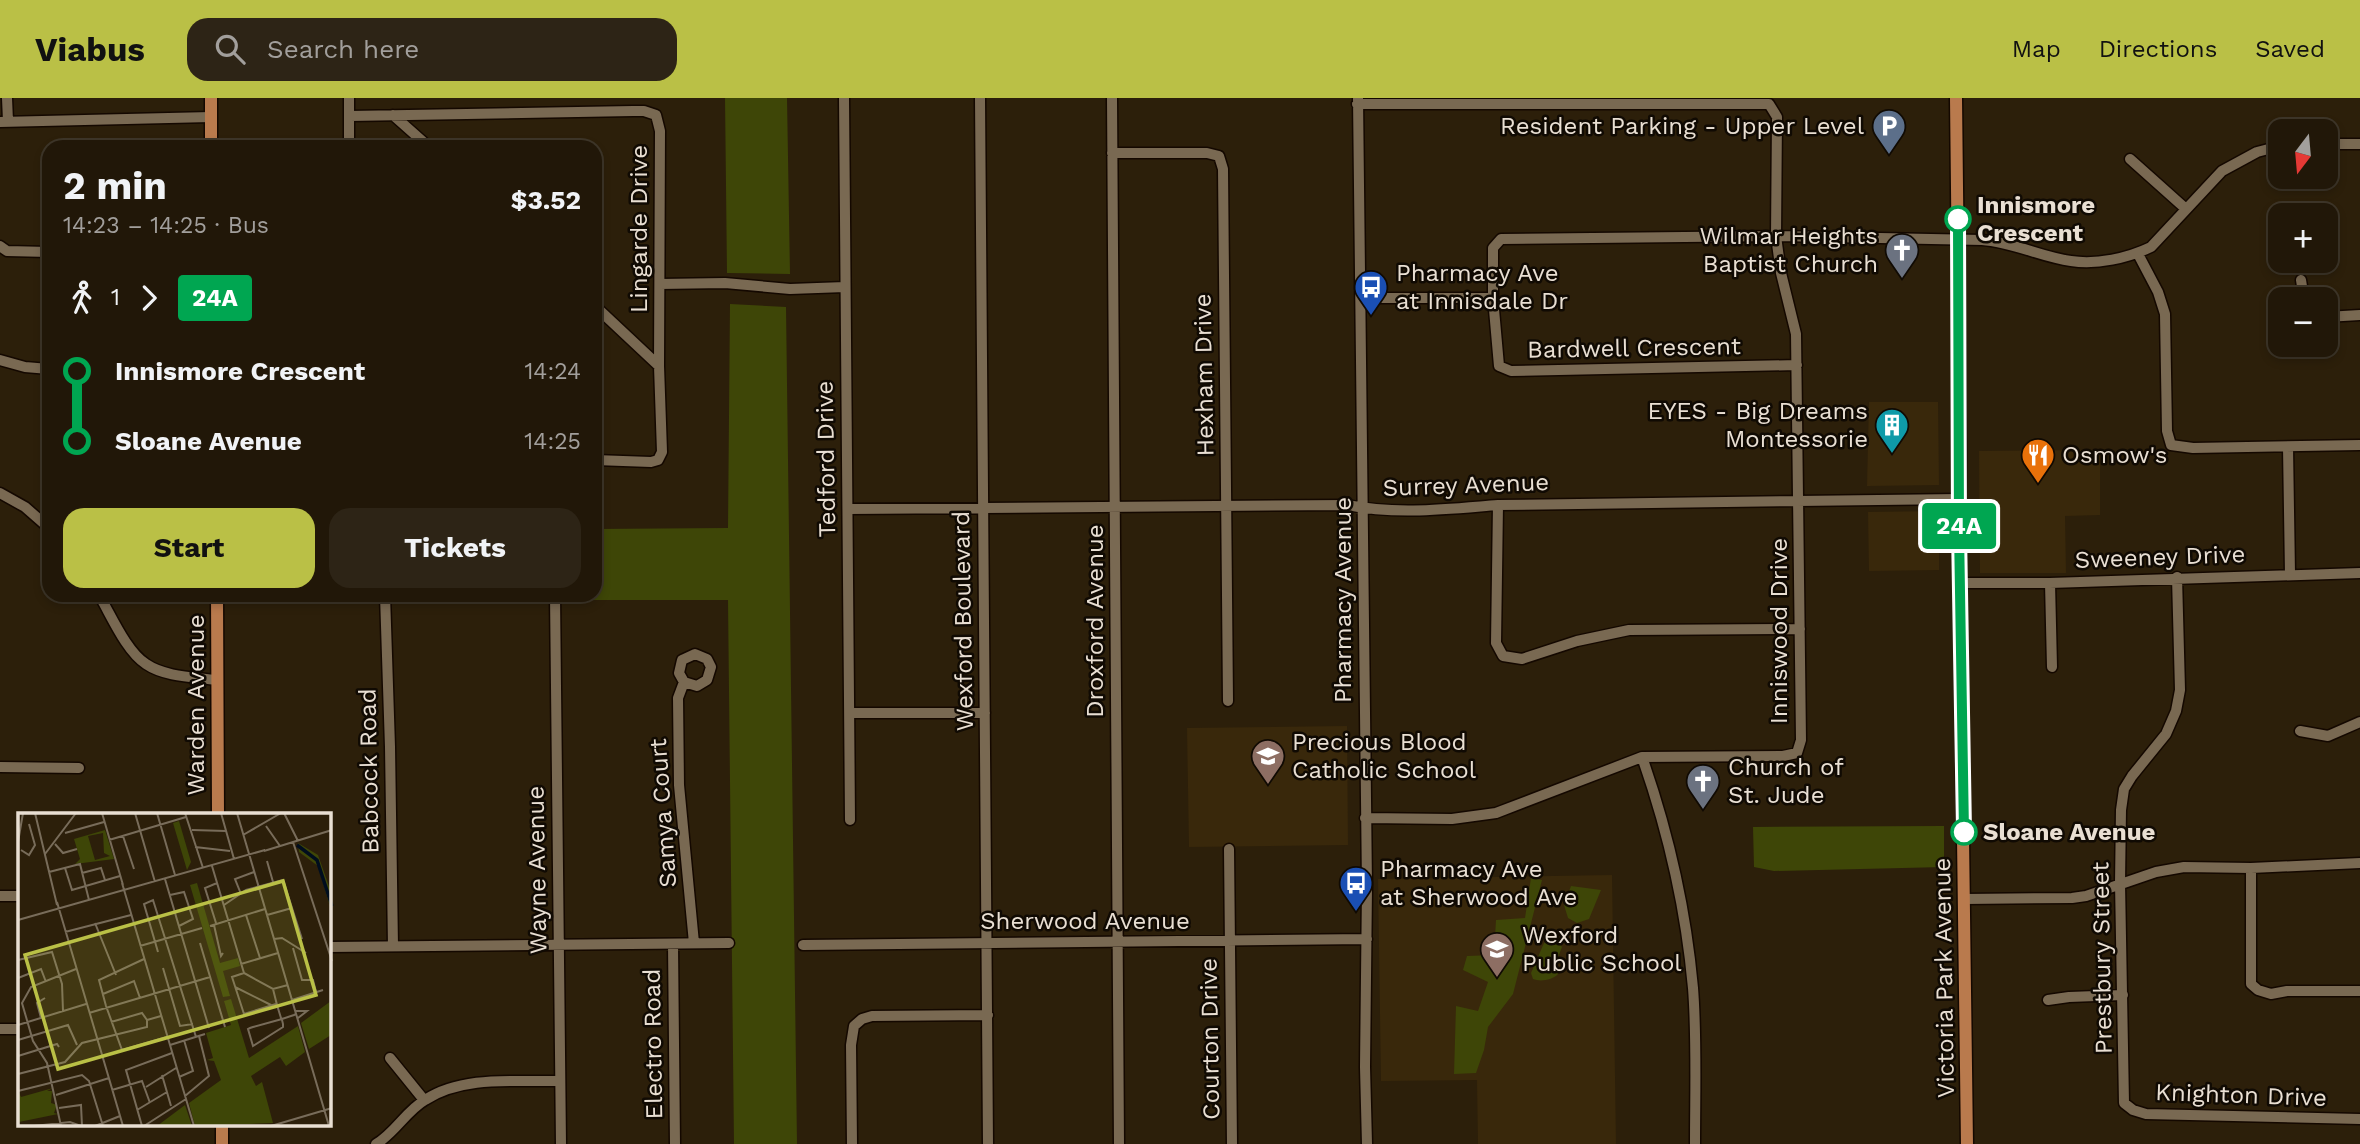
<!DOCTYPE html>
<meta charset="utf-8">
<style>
:root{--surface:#211708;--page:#2d2416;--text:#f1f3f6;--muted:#a29f9c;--line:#3e3629;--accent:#bac046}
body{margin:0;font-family:"Work Sans",sans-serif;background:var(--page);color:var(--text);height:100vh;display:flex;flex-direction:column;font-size:26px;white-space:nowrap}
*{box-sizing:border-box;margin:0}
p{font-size:23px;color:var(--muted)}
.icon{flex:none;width:38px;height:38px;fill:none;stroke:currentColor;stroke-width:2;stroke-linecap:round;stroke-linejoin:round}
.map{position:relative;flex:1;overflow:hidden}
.sheet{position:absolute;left:42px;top:42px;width:560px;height:462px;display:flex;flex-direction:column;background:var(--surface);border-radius:21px;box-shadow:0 4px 10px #0003,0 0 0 2px var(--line)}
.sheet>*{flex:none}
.badge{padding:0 14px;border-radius:5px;font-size:24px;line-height:46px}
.needle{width:46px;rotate:196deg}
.controls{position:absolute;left:2268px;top:21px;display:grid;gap:14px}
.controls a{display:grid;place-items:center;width:70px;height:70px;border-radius:14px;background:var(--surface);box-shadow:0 4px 10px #0003,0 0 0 2px var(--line);font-size:35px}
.map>.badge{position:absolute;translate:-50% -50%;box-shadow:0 0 0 4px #fff}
.legs{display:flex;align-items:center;gap:10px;height:77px;padding:0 21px;font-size:23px}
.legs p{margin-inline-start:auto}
.head{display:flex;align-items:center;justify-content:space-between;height:119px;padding:0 21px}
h1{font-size:38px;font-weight:700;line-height:52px}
.cta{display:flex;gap:14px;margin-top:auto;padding:14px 21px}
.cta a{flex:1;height:80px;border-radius:21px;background:var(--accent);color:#111;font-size:28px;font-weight:700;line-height:80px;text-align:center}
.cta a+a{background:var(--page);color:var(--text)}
ul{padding:0 21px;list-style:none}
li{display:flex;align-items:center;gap:24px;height:70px;font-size:26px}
li i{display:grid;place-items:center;width:10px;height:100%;margin:0 9px;background:currentColor}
li i::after{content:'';width:18px;height:18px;margin:-9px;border:5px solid;border-radius:50%;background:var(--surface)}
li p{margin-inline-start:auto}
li:first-child i{background:linear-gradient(#0000 50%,currentColor 0)}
li:last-child i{background:linear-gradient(currentColor 50%,#0000 0)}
header{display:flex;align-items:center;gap:42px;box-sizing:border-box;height:98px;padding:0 35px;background:var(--accent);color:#111}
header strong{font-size:33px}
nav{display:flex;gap:38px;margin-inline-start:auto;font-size:24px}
.search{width:490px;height:63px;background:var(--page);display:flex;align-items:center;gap:18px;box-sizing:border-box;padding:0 24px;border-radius:21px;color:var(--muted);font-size:26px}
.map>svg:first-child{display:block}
.built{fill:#39280b}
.green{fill:#3e4607}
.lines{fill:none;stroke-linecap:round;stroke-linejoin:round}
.minor-casing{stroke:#140800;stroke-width:13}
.major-casing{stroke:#140800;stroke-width:15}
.minor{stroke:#796952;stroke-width:10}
.major{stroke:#b97a4d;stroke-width:12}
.line-1-casing{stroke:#fff;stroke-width:16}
.line-1{stroke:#00a651;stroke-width:10}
.stop-1-dot{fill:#fff;stroke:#00a651;stroke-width:3.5}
.labels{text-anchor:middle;stroke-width:5;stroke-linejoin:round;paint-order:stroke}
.poi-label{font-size:24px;fill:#e9dfd3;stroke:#100a03;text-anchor:start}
.stop-label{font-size:24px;font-weight:bold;fill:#e9dfd3;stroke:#100a03;text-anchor:start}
.street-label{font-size:24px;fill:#e9dfd3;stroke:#100a03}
.inset-river{fill:none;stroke:#000d1e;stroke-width:3.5}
.inset-road{fill:none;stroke:#786c5a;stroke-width:2}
.view{fill:#bac046;fill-opacity:0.15;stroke:#bac046;stroke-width:3.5}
.inset-edge{fill:none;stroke:#e9dfd3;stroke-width:3.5}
</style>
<header>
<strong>Viabus</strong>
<div class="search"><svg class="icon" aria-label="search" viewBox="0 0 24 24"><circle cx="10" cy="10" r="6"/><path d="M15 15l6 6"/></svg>Search here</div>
<nav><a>Map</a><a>Directions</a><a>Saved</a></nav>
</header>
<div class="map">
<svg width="2360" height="1046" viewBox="0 0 2360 1046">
<rect width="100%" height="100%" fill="#2c1f0a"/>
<!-- built -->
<path class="built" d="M1869 304H1938L1939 387 1867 388Z
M2100 352V417L2065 418 2066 475H1980L1979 353Z
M1939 413V472L1869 473 1868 414Z
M1347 628 1348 747 1189 749 1187 630Z
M1612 777 1616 1046H1478L1477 982 1381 983 1378 781Z"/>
<!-- green -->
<path class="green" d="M725 0H787L790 176 727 175Z
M730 206 786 209 797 1046H734L728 502H570V497H595V431L728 430Z
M1944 728V769L1774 773 1754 769 1753 729Z
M1531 780 1542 782 1513 896 1488 929 1484 952 1476 975 1454 976 1456 908 1478 913 1488 884 1463 872 1467 858 1494 857 1496 822 1525 820Z
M1571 788 1601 792 1589 821 1577 825 1568 820 1564 807Z
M1549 843 1559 845 1562 849 1557 862 1558 876C1553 882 1540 884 1533 881L1531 875 1544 845Z"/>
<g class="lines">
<defs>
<path id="minor" d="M7 0 8 23
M349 0V49
M844 0 850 722
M980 0 988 1046
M1112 0 1119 1046
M1358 0 1367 789 1365 969 1367 1046
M1357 6H1769L1777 19 1776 138 1781 175 1796 236 1801 642 1797 655 1783 658 1642 659 1496 715 1452 721 1365 720
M393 17 429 49
M350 18 633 13H644L656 17 660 33 659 268 662 354 658 362 651 364 595 362
M0 24 211 19
M2326 46H2360
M1112 55H1207L1219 58 1223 71 1228 603
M2130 61 2186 111
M0 148 7 153 49 154
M2138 156 2158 194 2165 216 2167 333 2171 347 2193 350 2360 347
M2301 182 2304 201
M660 186 725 185 790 191 845 189
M1361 200H1493V150L1501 141 1776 138 1982 142C2013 144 2041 159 2071 163 2097 167 2128 160 2151 149L2222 73 2257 54 2280 48
M1493 200 1499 268 1511 273 1797 267
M595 208 659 268
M2326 219 2360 217
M0 262 25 269 49 271
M2288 349 2290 476
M0 395 25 409 49 430
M1498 407 1496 545 1503 558 1522 561 1577 543 1629 532 1800 531
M848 411 1347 407C1397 417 1447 411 1498 407L1959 401
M2177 479 2180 592 2176 613 2166 636 2132 678 2124 691 2121 712 2120 785 2124 1005 2133 1012 2146 1016 2360 1021
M1961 485H2050L2360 475
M2050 485 2052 569
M99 497C111 517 126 553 146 566 165 579 194 579 216 582
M385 497 390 649 393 848
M555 497 561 1046
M684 584 697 588 707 582 711 569 707 561 695 556 682 562 679 575 684 584 678 600 679 687 694 845
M850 615H985
M2300 633 2328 638 2360 624
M1642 659C1668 733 1686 812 1693 890 1697 942 1695 994 1695 1046
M0 669 79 670
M1229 751 1232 1046
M2251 770V886L2258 892 2271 896 2287 893H2360
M0 798H19
M1965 801 2072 800 2086 798 2156 774 2184 769 2251 770 2360 765
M673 846 675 1046
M803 847 1367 841
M329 849 729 845
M2048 902 2069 899 2123 897
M0 931H19
M390 960 424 1002
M376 1046C395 1035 406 1013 425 1002 463 977 517 984 560 983
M852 1046 851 947 854 928 862 921 872 918 988 917"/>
<path id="major" d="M211 0V49
M1956 0 1960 358 1959 433 1967 1046
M217 497 218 717
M222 1027V1046"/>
</defs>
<!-- minor casing -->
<use href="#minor" class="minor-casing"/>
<!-- major casing -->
<use href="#major" class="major-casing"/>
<!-- minor -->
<use href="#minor" class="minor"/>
<!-- major -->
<use href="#major" class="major"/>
</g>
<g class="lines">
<defs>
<path id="line-1" d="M1958 121 1959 433 1964 734"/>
</defs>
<!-- line-1 casing -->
<use href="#line-1" class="line-1-casing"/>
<!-- line-1 -->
<use href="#line-1" class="line-1"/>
</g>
<!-- icons -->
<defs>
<symbol id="parking-pin" viewBox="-11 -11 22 30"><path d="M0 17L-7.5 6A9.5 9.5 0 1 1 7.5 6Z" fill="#5c6f8a" stroke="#100a03"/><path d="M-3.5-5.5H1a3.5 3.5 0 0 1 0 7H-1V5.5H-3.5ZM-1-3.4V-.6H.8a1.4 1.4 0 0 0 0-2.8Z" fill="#fff"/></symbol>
<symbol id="church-pin" viewBox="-11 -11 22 30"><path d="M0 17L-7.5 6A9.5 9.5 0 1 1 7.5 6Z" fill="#6b7280" stroke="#100a03"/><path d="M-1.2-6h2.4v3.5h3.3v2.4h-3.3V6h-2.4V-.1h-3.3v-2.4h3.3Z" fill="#fff"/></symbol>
<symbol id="bus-pin" viewBox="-11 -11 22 30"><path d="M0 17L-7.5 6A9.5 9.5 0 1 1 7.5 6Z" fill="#1a4fb4" stroke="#100a03"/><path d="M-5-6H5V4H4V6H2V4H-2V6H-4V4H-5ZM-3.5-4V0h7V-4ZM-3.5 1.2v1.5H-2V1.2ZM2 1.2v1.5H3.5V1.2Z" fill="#fff"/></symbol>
<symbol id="building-pin" viewBox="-11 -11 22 30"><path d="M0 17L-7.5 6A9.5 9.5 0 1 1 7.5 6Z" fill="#0f9aa8" stroke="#100a03"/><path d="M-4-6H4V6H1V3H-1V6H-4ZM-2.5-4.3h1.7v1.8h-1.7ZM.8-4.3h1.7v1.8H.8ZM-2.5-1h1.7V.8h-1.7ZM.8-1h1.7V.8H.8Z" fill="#fff"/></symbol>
<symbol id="restaurant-pin" viewBox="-11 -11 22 30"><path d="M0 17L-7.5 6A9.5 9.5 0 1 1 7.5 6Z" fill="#e8710a" stroke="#100a03"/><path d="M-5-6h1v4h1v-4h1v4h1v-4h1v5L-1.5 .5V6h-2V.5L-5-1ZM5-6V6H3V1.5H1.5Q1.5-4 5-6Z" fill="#fff"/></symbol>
<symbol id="school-pin" viewBox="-11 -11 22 30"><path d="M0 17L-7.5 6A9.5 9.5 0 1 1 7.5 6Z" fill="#8d6e63" stroke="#100a03"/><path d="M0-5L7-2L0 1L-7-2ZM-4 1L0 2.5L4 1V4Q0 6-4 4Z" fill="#fff"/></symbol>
</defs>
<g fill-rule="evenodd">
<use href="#parking-pin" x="1870" y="9" width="38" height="52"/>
<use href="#church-pin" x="1883" y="133" width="38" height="52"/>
<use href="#bus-pin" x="1352" y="170" width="38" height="52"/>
<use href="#building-pin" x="1873" y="308" width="38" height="52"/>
<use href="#restaurant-pin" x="2019" y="338" width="38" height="52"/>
<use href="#school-pin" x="1249" y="639" width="38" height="52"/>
<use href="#church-pin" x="1684" y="664" width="38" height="52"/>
<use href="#bus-pin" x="1337" y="766" width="38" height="52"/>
<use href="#school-pin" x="1478" y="832" width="38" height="52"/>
</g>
<!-- markers -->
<g class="stop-1-dot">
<circle cx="1958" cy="121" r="12"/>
<circle cx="1964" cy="734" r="12"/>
</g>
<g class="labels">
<!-- poi labels -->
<g class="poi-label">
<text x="1864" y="36" text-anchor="end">Resident Parking - Upper Level</text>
<text x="1878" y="146" text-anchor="end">Wilmar Heights<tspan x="1878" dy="28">Baptist Church</tspan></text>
<text x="1396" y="183">Pharmacy Ave<tspan x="1396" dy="28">at Innisdale Dr</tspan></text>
<text x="1868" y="321" text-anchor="end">EYES - Big Dreams<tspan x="1868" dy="28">Montessorie</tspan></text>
<text x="2062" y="365">Osmow's</text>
<text x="1292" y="652">Precious Blood<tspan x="1292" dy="28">Catholic School</tspan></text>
<text x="1728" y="677">Church of<tspan x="1728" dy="28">St. Jude</tspan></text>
<text x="1380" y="779">Pharmacy Ave<tspan x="1380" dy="28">at Sherwood Ave</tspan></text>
<text x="1522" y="845">Wexford<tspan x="1522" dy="28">Public School</tspan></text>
</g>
<!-- stop labels -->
<g class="stop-label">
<text x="1977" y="115">Innismore<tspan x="1977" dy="28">Crescent</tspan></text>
<text x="1983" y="742">Sloane Avenue</text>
</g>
<!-- street labels -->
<g class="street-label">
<text transform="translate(639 131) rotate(-90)" y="8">Lingarde Drive</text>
<text transform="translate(1634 250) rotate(-1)" y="8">Bardwell Crescent</text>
<text transform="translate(1204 277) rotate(-91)" y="8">Hexham Drive</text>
<text transform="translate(826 361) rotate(-91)" y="8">Tedford Drive</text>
<text transform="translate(1466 387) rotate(-2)" y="8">Surrey Avenue</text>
<text transform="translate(2160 459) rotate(-2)" y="8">Sweeney Drive</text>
<text transform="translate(1343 502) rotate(-90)" y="8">Pharmacy Avenue</text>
<text transform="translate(963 523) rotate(-91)" y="8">Wexford Boulevard</text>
<text transform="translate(1095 523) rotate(-90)" y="8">Droxford Avenue</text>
<text transform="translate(1779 533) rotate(-90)" y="8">Inniswood Drive</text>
<text transform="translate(196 607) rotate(-90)" y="8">Warden Avenue</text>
<text transform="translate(369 673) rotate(-91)" y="8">Babcock Road</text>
<text transform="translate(663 715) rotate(-94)" y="8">Samya Court</text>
<text transform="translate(537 772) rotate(-91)" y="8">Wayne Avenue</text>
<text x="1085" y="831">Sherwood Avenue</text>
<text transform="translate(2102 860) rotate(-91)" y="8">Prestbury Street</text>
<text transform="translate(1944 880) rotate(-91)" y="8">Victoria Park Avenue</text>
<text transform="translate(1210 941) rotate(-91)" y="8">Courton Drive</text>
<text transform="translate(653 946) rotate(-91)" y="8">Electro Road</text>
<text transform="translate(2241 997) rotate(2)" y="8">Knighton Drive</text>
</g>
</g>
<!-- overview -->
<g transform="translate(18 715)">
<rect width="313" height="313" fill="#2c1f0a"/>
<path d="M161 8 173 49 169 57 155 10ZM87 17 96 46 57 51 62 46 56 26ZM85 20 86 40 92 43 77 47 70 23ZM280 30 300 42 313 79V97L300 53 281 39ZM179 70 202 150 220 145 222 153 205 158 212 183 205 184 172 72ZM213 186 231 245 280 213 287 239 268 253 262 244 233 263 238 273 244 269 255 310 177 313 171 290 203 267 196 248 189 247 195 245 188 220 213 212 206 188ZM313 188V222L291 236 283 210ZM35 275 29 278H34L33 290 39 292 36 300 40 301 1 309 0 313V278L3 284ZM167 292 174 313H139Z" fill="#3e4607" fill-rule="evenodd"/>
<path class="inset-river" d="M279 32 299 47 314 93"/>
<path class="inset-road" d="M17 0 39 92M84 0 105 72M117 0 137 69M139 0 157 62M167 0 185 55M203 0 216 46M219 0 311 313M266 0 280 28M248 13 262 33M174 17 208 18M47 20 86 9M225 22 263 0M105 23 116 56M91 27 168 4M0 29 5 0M275 29 314 148M37 31 45 40 59 36M177 34 212 38M3 37 11 42 17 32 11 11M246 38 314 17M27 41 58 0M249 48 255 69M194 53 226 160 255 176 270 172M47 55 54 77 102 63M31 59 62 51 71 87M64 60 83 55 87 67M147 66 191 215M104 70 176 313M223 81 217 66 236 59M152 82 166 79 175 106 161 113M39 89 105 313M206 92 228 77 265 67 284 126M228 102 242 145M249 102 274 95M0 107 247 37M77 110 98 162M198 110 187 75 199 70M196 112 203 143 205 140M192 113 247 96M47 119 113 102M256 126 264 125 288 140M182 130 207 214M122 133 184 115M275 135 284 167H295L298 179M140 139 126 91 135 87 178 224M126 146 81 167 88 193 104 237 149 224M0 147 34 139 44 171 45 198M223 151 260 140M145 155 162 213 175 211M226 160 214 164 226 201 258 191M0 165 23 156 28 169M217 174 253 192M255 176 259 192 263 205 264 206V207L265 211V214L235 233 230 216 232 215 235 214 264 206 276 202 278 201M85 181 116 168 122 185M274 187 305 177M278 198H289L280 205M71 200 192 164M23 205 19 190 27 185M93 209 124 200 129 207M0 212 68 191M0 227 50 212 59 232M152 232 187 221M0 243 39 231 41 234M0 261 47 249 64 230 129 214V207L143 203M144 262 153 293M161 264 175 258 166 227M128 274 158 255M94 277 124 268 132 290M0 278 64 262 71 268 85 313M38 282 91 265M167 283 191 263 181 223M41 295 63 292 64 313M119 297 149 279M16 313 52 309 63 313M43 313 29 250 15 228 4 190 13 174 58 156M77 313 102 303M124 313 108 257 154 240M126 313 168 286M253 313 314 295"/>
<path class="view" d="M265 68 298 182 40 256 7 142Z"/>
<rect width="313" height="313" class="inset-edge"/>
</g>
</svg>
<div class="controls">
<a><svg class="needle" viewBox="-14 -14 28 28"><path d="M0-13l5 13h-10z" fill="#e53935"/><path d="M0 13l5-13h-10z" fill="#a29f9c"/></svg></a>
<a>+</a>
<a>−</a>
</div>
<b class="badge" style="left:1959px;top:428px;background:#00a651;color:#fff">24A</b>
<section class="sheet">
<div class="head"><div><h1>2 min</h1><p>14:23 – 14:25 · Bus</p></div><b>$3.52</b></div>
<div class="legs"><svg class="icon" aria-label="walk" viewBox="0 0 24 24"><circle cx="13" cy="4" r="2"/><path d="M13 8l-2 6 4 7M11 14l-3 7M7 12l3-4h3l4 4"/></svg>1<svg class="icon" aria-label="forward" viewBox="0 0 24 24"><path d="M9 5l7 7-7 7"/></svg><b class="badge" style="background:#00a651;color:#fff">24A</b></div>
<ul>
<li><i style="color:#00a651"></i><b>Innismore Crescent</b><p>14:24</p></li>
<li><i style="color:#00a651"></i><b>Sloane Avenue</b><p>14:25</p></li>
</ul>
<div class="cta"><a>Start</a><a>Tickets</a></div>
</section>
</div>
